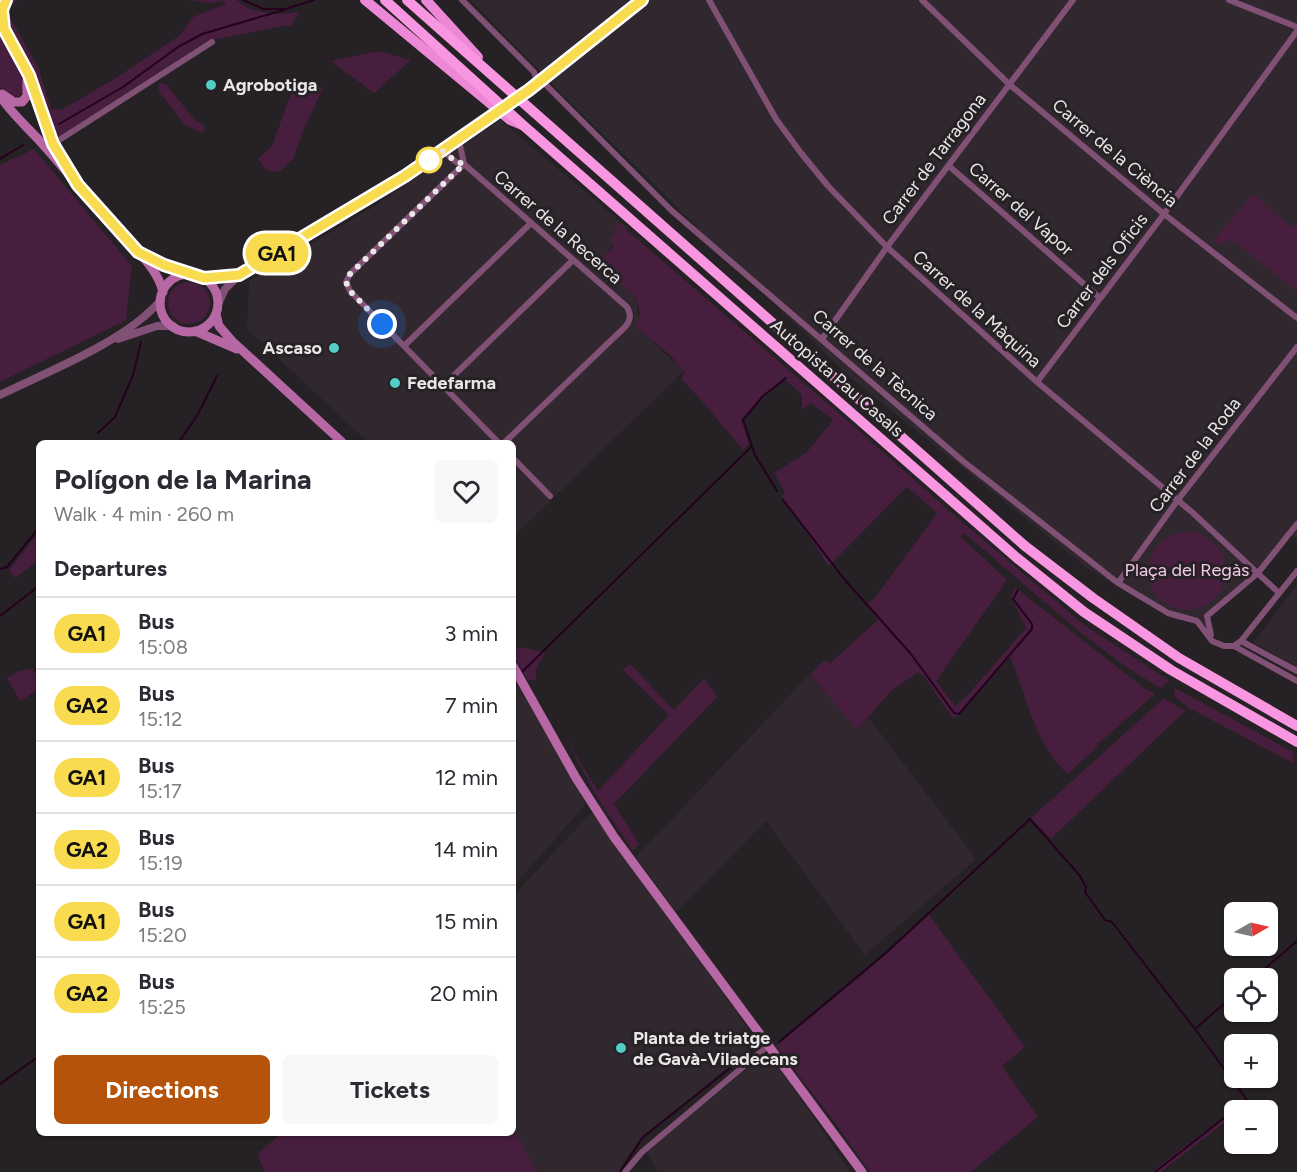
<!DOCTYPE html>
<meta charset="utf-8">
<style>
:root{--surface:#fff;--page:#f7f7f7;--text:#2b2b33;--muted:#7c7c81;--line:#e1e1e2;--accent:#b45309}
body{margin:0;font-family:Figtree,sans-serif;background:var(--page);color:var(--text);height:100vh;display:flex;flex-direction:column;font-size:22px;white-space:nowrap}
*{box-sizing:border-box;margin:0}
p{font-size:20px;color:var(--muted)}
.icon{flex:none;width:33px;height:33px;fill:none;stroke:currentColor;stroke-width:2;stroke-linecap:round;stroke-linejoin:round}
.map{position:relative;flex:1;overflow:hidden}
.side{position:absolute;left:36px;top:440px;width:480px;height:696px;display:flex;flex-direction:column;background:var(--surface);border-radius:9px;box-shadow:0 2px 4px #0004}
.side>*{flex:none}
.badge{padding:0 12px;border-radius:20px;font-size:21px;line-height:39px}
.needle{width:39px;rotate:81deg}
.tools{position:absolute;left:1224px;top:902px;display:grid;gap:12px}
.tools a{display:grid;place-items:center;width:54px;height:54px;border-radius:9px;background:var(--surface);box-shadow:0 2px 4px #0004;font-size:30px}
.you{position:absolute;width:30px;height:30px;margin:-15px;border:4px solid #fff;border-radius:50%;background:#1a73e8;box-shadow:0 0 0 9px #1a73e833}
.map>.badge{position:absolute;translate:-50% -50%;box-shadow:0 0 0 3px #fff}
h2{padding:0 18px;font-size:22px;line-height:54px}
.round{display:grid;place-items:center;flex:none;width:63px;height:63px;border-radius:9px;background:var(--page)}
.headline{display:flex;align-items:center;justify-content:space-between;height:102px;padding:0 18px}
h1{font-size:28px;font-weight:700;line-height:45px}
.button{display:flex;gap:12px;margin-top:auto;padding:12px 18px}
.button a{flex:1;height:69px;border-radius:9px;background:var(--accent);color:#fff;font-size:24px;font-weight:700;line-height:69px;text-align:center}
.button a+a{background:var(--page);color:var(--text)}
ul{padding:0;list-style:none}
li{display:flex;align-items:center;gap:18px;height:72px;padding:0 18px;border-top:2px solid var(--line)}
li div{flex:1}
li b{display:block;font-size:22px}
li em{font-style:normal}
li .badge{min-width:66px;font-weight:700;text-align:center}
.map>svg:first-child{display:block}
.built{fill:#31282f}
.green{fill:#471e3e}
.lines{fill:none;stroke-linecap:round;stroke-linejoin:round}
.stream{stroke:#25011f;stroke-width:2}
.minor{stroke:#815075;stroke-width:6}
.tertiary{stroke:#815075;stroke-width:8}
.secondary{stroke:#b667a4;stroke-width:9}
.trunk{stroke:#ec88d5;stroke-width:10}
.motorway{stroke:#f896e1;stroke-width:10}
.line-casing{stroke:#fff;stroke-width:14}
.line{stroke:#f9db4f;stroke-width:9}
.walk{stroke:#e9e6e8;stroke-width:6;stroke-dasharray:0 10.8}
.poi-dot{fill:#54cdc7;stroke:#252124;stroke-width:2}
.stop-dot{fill:#fff;stroke:#f9db4f;stroke-width:3}
.labels{text-anchor:middle;stroke-width:6;stroke-linejoin:round;paint-order:stroke}
.poi-label{font-size:18px;font-weight:bold;fill:#e9e6e8;stroke:#252124;text-anchor:start}
.street-label{font-size:18px;fill:#e9e6e8;stroke:#252124}
.park-label{font-size:18px;fill:#f3c9e8;stroke:#252124}
</style>
<div class="map">
<svg width="1297" height="1172" viewBox="0 0 1297 1172">
<rect width="100%" height="100%" fill="#252124"/>
<!-- built -->
<path class="built" d="M471 0H1297V540L1290 534 1258 573 1207 616 1209 629 1205 630 1196 621 1175 620 1087 568 847 375 559 91Z
M500 120 628 228 605 254 636 297 640 330 684 371 513 537V442H368L247 329 249 281 375 206Z
M1297 585V667L1253 643Z
M810 674 857 730 869 718 976 859 865 955 766 821 676 912 636 857Z
M515 681 586 804 513 887V684Z
M592 812 758 1042 637 1143 618 1172H538L513 1128V896Z
M768 1052 851 1172H658L647 1154 648 1150Z"/>
<!-- green -->
<path class="green" d="M11 0H17L8 8 12 21 39 69 51 109 61 110 111 81 179 36 193 17 226 4 224 1 208 3 190 0H237L249 9 263 12 280 14 299 12 290 27 288 25 207 41 60 136 54 135 28 59 6 17 5 9Z
M0 33 21 73 25 89 19 96 8 95 0 86Z
M379 51 411 60 374 93 331 61Z
M295 82 319 85 322 90 303 131 293 159 279 172 266 170 258 159 272 146Z
M159 83 166 84 194 119 204 125V131L201 132 185 125 159 92Z
M34 149 132 266 126 320 0 382V165Z
M1253 194 1291 227 1297 226V291L1232 240 1218 245 1214 240Z
M620 224 841 415 954 515 1083 624 1170 681 1160 688C1088 646 1028 586 964 533L961 537 1007 580 936 681 955 706 965 698 1026 628 1011 596 1016 588 1144 688 1155 694 1099 743H1096L1098 746 1068 774C1035 746 1027 696 1010 657L956 717H952L923 675 917 673 891 691 857 730 810 674 825 660 830 663 878 620 866 605 875 598 937 513 907 487 829 566 782 496 785 493 774 473 806 453 833 420 811 403 802 410V395L783 378 741 420 749 443 743 450 702 401 681 379 685 373 670 355 636 327 640 313 636 297 598 263 605 254 614 247 610 237 617 233 614 226Z
M168 303a21 21 0 1 1 42 0a21 21 0 1 1-42 0Z
M1148 571a39 39 0 1 1 78 0a39 39 0 1 1-78 0Z
M39 532V560L15 578 9 570Z
M513 644 515 649 522 647 545 653 536 670V679L528 681 513 654Z
M630 664 674 710 704 678 717 697 614 804 639 844 633 851 597 797 564 736 598 791 669 715 623 670Z
M33 669 39 679V689L20 701 7 678 18 671Z
M1175 688 1293 752V763L1189 708 1174 696Z
M1164 698 1185 711 1051 839 1031 818Z
M929 915 1025 1047 1002 1066 1038 1117 971 1172H870L833 1120 776 1046 867 971Z
M1234 1111V1115L1161 1172H1152L1188 1144Z
M513 1128 538 1172H265L257 1154 282 1133 513 1132Z"/>
<g class="lines">
<!-- stream -->
<path class="stream" d="M243 0 263 9H283
M288 8 314 0
M59 124 123 87 178 47 202 34 287 9
M0 159 23 145
M98 433 115 417 133 375 141 342
M89 442 91 441
M179 442 198 414 217 376
M777 491 755 455 743 420 763 396 786 378
M38 499 39 498
M783 500 845 580 911 654 954 713 959 714 1032 629V624L1013 599 1018 590
M0 569 7 567 39 528
M0 616 39 586
M523 671 752 446
M513 681 514 680
M1254 978 1297 941
M779 1042 888 951 1030 819 1080 876 1086 887 1085 892 1105 920 1112 922 1195 1029 1234 995
M0 1084 39 1056
M620 1172 643 1137 753 1050 758 1048
M1155 1172 1247 1100 1195 1029"/>
<!-- minor -->
<path class="minor" d="M462 0 534 72 538 83
M709 0 776 119 801 153 828 186 887 247 1037 382 1193 513 1279 593
M922 0 1009 84 1164 214 1297 318
M1229 0 1297 27
M541 80 672 211 964 462 1118 583 1168 613 1197 621 1212 641
M459 140 464 164
M53 144 212 42
M443 151 456 162 464 164 627 307C631 314 631 319 626 326L505 442
M464 164 350 274 346 282 350 291 498 442
M949 166 1100 298
M822 339 887 247 1073 0
M404 346 531 223
M1037 382 1164 214 1297 31
M443 386 573 260
M513 458 550 496
M1118 583 1177 501 1297 347
M1211 635 1207 616 1258 573 1297 524
M1212 641 1224 646H1234L1297 681
M1241 641 1297 671
M1234 646 1241 641 1297 571
M625 1172 642 1152 769 1045"/>
<!-- tertiary -->
<path class="tertiary" d="M204 278 239 275
M218 304 225 289 239 275C339 221 437 160 528 91 566 62 604 30 642 0
M118 339 157 326H173
M0 395C49 371 125 342 161 300"/>
<!-- secondary -->
<path class="secondary" d="M0 23 29 75 46 128 63 160
M4 26 2 10 6 0
M2 94 14 102H22L27 96V81
M0 96C13 116 31 130 46 148 70 175 92 203 116 229 133 248 157 266 163 292
M145 255 187 274
M160 303a29 29 0 1 1 58 0a29 29 0 1 1-58 0Z
M216 314 219 326 232 341 342 442
M195 331 237 349
M513 666 576 778 614 837 862 1172"/>
<!-- trunk -->
<path class="trunk" d="M365 0 510 120 522 125
M426 0 478 57"/>
<!-- motorway -->
<path class="motorway" d="M385 0 524 126 1017 558 1084 612 1171 670 1297 742
M407 0 1025 546 1093 598 1179 658 1297 726"/>
</g>
<g class="lines">
<defs>
<path id="line" d="M6 0 2 10 4 29 29 75 53 144 78 185 138 252 164 265 204 278 239 275 405 176 529 90 642 0"/>
</defs>
<!-- line casing -->
<use href="#line" class="line-casing"/>
<!-- line -->
<use href="#line" class="line"/>
<!-- walk -->
<path class="walk" d="M382 324 350 291 346 282 350 274 464 164 456 162 443 151 429 160"/>
</g>
<!-- markers -->
<g class="poi-dot">
<circle cx="211" cy="85" r="6"/>
<circle cx="334" cy="348" r="6"/>
<circle cx="395" cy="383" r="6"/>
<circle cx="621" cy="1048" r="6"/>
</g>
<circle class="stop-dot" cx="429" cy="160" r="12"/>
<g class="labels">
<!-- poi labels -->
<g class="poi-label">
<text x="223" y="91">Agrobotiga</text>
<text x="322" y="354" text-anchor="end">Ascaso</text>
<text x="407" y="389">Fedefarma</text>
<text x="633" y="1044">Planta de triatge<tspan x="633" dy="21">de Gavà-Viladecans</tspan></text>
</g>
<!-- street labels -->
<g class="street-label">
<text transform="translate(1115 153) rotate(40)" y="6">Carrer de la Ciència</text>
<text transform="translate(934 159) rotate(-53)" y="6">Carrer de Tarragona</text>
<text transform="translate(1021 209) rotate(41)" y="6">Carrer del Vapor</text>
<text transform="translate(558 227) rotate(41)" y="6">Carrer de la Recerca</text>
<text transform="translate(1102 271) rotate(-53)" y="6">Carrer dels Oficis</text>
<text transform="translate(977 309) rotate(42)" y="6">Carrer de la Màquina</text>
<text transform="translate(875 365) rotate(41)" y="6">Carrer de la Tècnica</text>
<text transform="translate(837 378) rotate(41)" y="6">Autopista Pau Casals</text>
<text transform="translate(1195 455) rotate(-53)" y="6">Carrer de la Roda</text>
</g>
<!-- park labels -->
<g class="park-label">
<text x="1187" y="576">Plaça del Regàs</text>
</g>
</g>
</svg>
<div class="tools">
<a><svg class="needle" viewBox="-14 -14 28 28"><path d="M0-13l5 13h-10z" fill="#e53935"/><path d="M0 13l5-13h-10z" fill="#7c7c81"/></svg></a>
<a><svg class="icon" aria-label="locate" viewBox="0 0 24 24"><circle cx="12" cy="12" r="6"/><path d="M12 2v4M12 18v4M2 12h4M18 12h4"/></svg></a>
<a>+</a>
<a>−</a>
</div>
<div class="you" style="left:382px;top:324px"></div>
<b class="badge" style="left:277px;top:253px;background:#f9db4f;color:#111">GA1</b>
<section class="side">
<div class="headline"><div><h1>Polígon de la Marina</h1><p>Walk · 4 min · 260 m</p></div><a class="round"><svg class="icon" aria-label="heart" viewBox="0 0 24 24"><path d="M12 20l-8-8c-3-5 5-10 8-4 3-6 11-1 8 4z"/></svg></a></div>
<h2>Departures</h2>
<ul>
<li><span class="badge" style="background:#f9db4f;color:#111">GA1</span><div><b>Bus</b><p>15:08</p></div><em>3 min</em></li>
<li><span class="badge" style="background:#f9db4f;color:#111">GA2</span><div><b>Bus</b><p>15:12</p></div><em>7 min</em></li>
<li><span class="badge" style="background:#f9db4f;color:#111">GA1</span><div><b>Bus</b><p>15:17</p></div><em>12 min</em></li>
<li><span class="badge" style="background:#f9db4f;color:#111">GA2</span><div><b>Bus</b><p>15:19</p></div><em>14 min</em></li>
<li><span class="badge" style="background:#f9db4f;color:#111">GA1</span><div><b>Bus</b><p>15:20</p></div><em>15 min</em></li>
<li><span class="badge" style="background:#f9db4f;color:#111">GA2</span><div><b>Bus</b><p>15:25</p></div><em>20 min</em></li>
</ul>
<div class="button"><a>Directions</a><a>Tickets</a></div>
</section>
</div>
